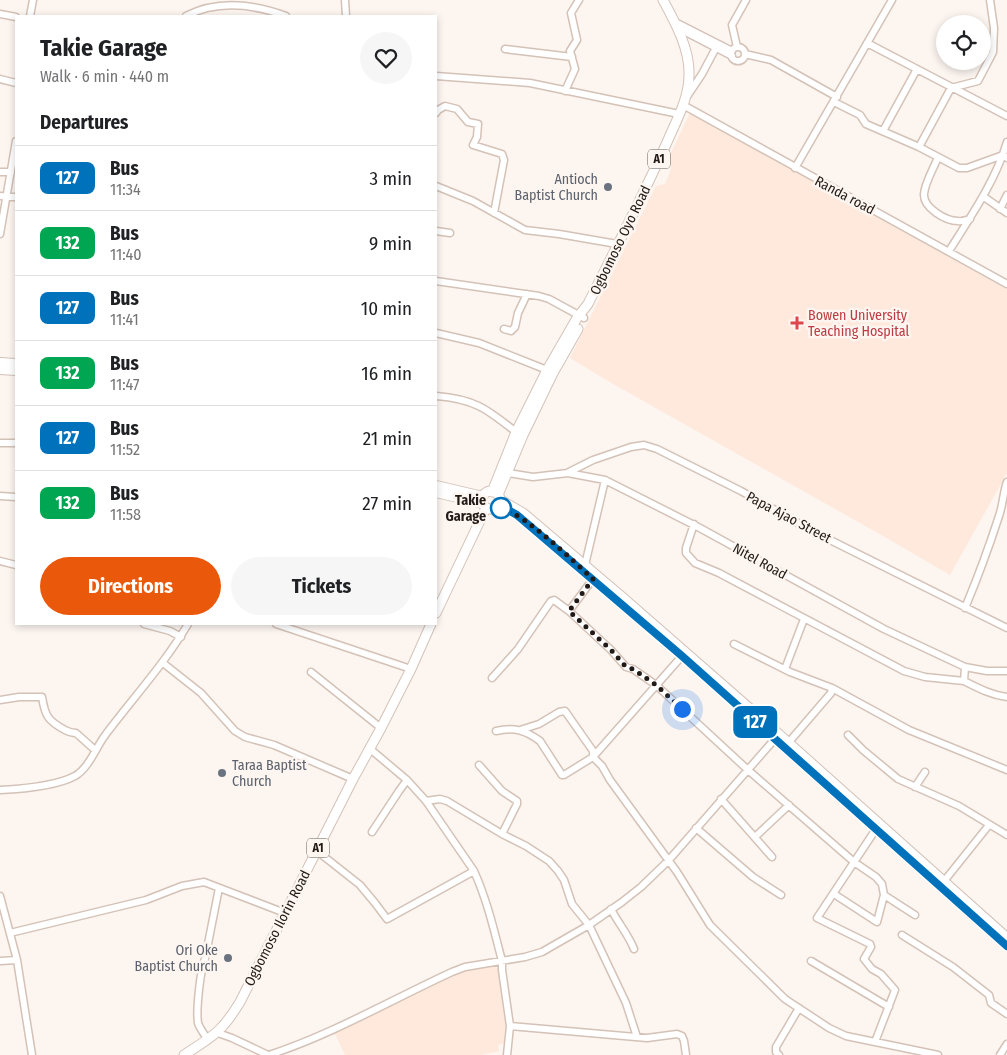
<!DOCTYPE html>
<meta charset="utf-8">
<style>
:root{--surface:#fff;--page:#f6f6f6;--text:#202124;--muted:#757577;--line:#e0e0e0;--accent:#ea580c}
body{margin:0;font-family:"Fira Sans Condensed",sans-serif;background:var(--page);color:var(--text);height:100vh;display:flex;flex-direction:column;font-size:19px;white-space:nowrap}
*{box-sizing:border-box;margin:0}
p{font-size:16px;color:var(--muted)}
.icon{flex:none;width:28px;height:28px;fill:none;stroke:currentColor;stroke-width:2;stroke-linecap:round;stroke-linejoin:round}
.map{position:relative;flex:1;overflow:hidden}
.details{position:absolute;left:15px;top:15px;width:422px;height:610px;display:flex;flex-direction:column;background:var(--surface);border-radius:0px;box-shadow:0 2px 8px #0003}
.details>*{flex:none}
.badge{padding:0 10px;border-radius:8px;font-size:18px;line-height:32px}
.buttons{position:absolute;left:936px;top:15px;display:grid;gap:10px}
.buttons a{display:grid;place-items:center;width:55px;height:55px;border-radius:50%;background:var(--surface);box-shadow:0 2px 8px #0003;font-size:25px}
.you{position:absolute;width:25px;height:25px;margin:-12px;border:4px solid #fff;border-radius:50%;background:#1a73e8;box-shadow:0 0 0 8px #1a73e833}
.map>.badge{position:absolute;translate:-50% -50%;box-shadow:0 0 0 2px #fff}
h2{padding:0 25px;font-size:19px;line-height:45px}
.round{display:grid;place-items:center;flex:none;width:52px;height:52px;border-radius:26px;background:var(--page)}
.headline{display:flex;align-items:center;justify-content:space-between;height:85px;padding:0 25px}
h1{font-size:24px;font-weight:700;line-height:38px}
.action{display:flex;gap:10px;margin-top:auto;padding:10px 25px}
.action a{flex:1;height:58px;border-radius:30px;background:var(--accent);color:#fff;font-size:20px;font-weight:700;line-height:58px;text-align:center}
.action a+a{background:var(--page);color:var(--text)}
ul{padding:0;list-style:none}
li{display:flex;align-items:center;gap:15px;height:65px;padding:0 25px;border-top:1px solid var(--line)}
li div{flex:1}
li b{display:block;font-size:19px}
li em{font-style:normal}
li .badge{min-width:55px;font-weight:700;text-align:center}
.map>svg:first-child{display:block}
.built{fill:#fee9dc}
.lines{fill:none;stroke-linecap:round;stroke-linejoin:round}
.minor-casing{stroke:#d4c2b7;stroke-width:9}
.major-casing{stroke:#d4c2b7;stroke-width:10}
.highway-casing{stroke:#d4c2b7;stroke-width:11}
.minor{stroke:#fff;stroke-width:6}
.major{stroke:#fff;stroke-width:8}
.highway{stroke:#fff;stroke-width:9}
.line-casing{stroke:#fff;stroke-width:11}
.line{stroke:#0072bc;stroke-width:8}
.walk{stroke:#211a16;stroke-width:5;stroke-dasharray:0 9}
.worship-dot{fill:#6b7280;stroke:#fcf5f0;stroke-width:2}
.health-dot{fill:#e0444e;stroke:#fcf5f0;stroke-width:2}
.stop-dot{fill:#fff;stroke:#0072bc;stroke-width:2.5}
.labels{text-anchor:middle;stroke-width:5;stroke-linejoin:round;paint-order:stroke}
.shield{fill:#fcf5f0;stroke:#635c57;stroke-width:1}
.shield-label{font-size:12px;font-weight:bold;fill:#211a16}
.worship-label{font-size:14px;fill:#5b616d;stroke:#fcf5f0;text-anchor:end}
.street-label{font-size:14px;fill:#211a16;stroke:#fcf5f0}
.health-label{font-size:14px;fill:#be3a42;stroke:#fcf5f0;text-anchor:start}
.stop-label{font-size:14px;font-weight:bold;fill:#211a16;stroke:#fcf5f0;text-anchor:end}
</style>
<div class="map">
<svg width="1007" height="1055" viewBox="0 0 1007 1055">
<rect width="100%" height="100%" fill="#fcf5f0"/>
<!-- built -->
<path class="built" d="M690 113 1007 289V473L950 575 892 541 608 381 570 358 656 186 665 184 671 169 668 159Z
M493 965 499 970 504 1002 505 1025 504 1043 498 1045 499 1051 481 1055H345L334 1032 457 973Z"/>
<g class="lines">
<defs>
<path id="minor" d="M345 0 346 16
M0 14 16 17
M30 16 33 0
M186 16C217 0 253 4 286 16
M675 22 732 51
M678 28 732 56
M867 43 1007 116
M737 47 732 25 746 0
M731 54a7 7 0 1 1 14 0a7 7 0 1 1-14 0Z
M505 49 572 57
M745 54 771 60 837 97
M436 76 530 83 679 114
M0 79 16 83
M565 91 575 69 570 51 577 40 571 13 579 0
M688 95 702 74 718 44
M834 102 860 115 866 124 919 147 959 168H967L1003 155 1007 158
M683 105 1007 284
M436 113 438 110 445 106 457 109 468 122 478 124 477 137 473 145 502 154 504 160 494 213
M883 131 917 69
M919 147 951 88 978 81 990 58 993 52 994 28 990 0
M938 157C934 168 925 182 924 194 923 208 946 221 958 221 962 222 966 220 970 219
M795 168 892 0
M0 172H11
M436 186 473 201 525 230 559 234 617 244
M0 196 16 197
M984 197 1007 213
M1000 209 1007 195
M436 231 450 233
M0 234 16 141
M949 251C971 216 995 182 1007 142
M436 281 539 296 549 299 584 318
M504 329 511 331 515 327 518 313 527 294
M436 333 479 343 547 370
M436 396C475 399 487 409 516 432
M0 443H16
M569 472 593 460 631 447 644 445 657 449 741 491 818 534 1007 628
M508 473 533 477 568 473 605 480 698 527 884 629 965 667 987 671H1007
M0 496 16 497
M694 524 686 548V553L695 563 719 573 904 671 925 677 964 681 965 667
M0 561 16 565
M585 565 605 480
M965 608C978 577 989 547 999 516 1003 505 1003 493 1007 482
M569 611 611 650 626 667 633 669 656 685 748 770 854 862 876 877 882 884 884 895 877 922 834 894
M144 624 170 631 181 637
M276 624 411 669
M734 644 790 672 832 688 909 730 1007 770
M163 663 201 693 235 731 245 737 274 745 353 779
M785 669 804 619
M311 672 381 728
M492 678 518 649 551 601 554 600 569 611 593 579
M964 681C978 688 991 695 1007 697
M0 700 19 697H42C45 716 48 721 65 730 69 732 71 733 76 733L95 750
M520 730 539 724 559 712 565 711 593 751V757L602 766 610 780 677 872 710 925 785 999 829 1028 846 1036 938 1055
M496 731C514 727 525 730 540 741L562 775H564L593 757 682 656
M848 735 863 750 898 779 959 806 1007 835
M789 742 831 693 832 688
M369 748 407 780 426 801 474 871C487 900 494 930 502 961V970L510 1026 507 1055
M479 765 502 791 517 801V804L502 834
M915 787 925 772
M0 790C21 789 56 786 75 776 89 768 96 747 106 734 134 697 165 663 188 624
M721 799 772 857
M426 801 440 799 447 801 502 834 526 846 549 861 558 871 564 880 572 904 589 925 626 1003 637 1037
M696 828 753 877 781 895
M372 832 399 791 407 780
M755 837 789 805
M317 851 360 885 375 903 387 919 474 871
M945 880 989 825
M884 895 915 915
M0 896 17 960 32 1055
M611 909C618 923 628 934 634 949
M10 933 146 900 182 886 204 882 285 913
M902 935 953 967 989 995 991 1003 1007 1014
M0 961 17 960
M811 961 889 1007
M510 1026 647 1038 677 1034 682 1036 684 1041 686 1055
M218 1033 232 1038 268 1055
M208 1040C205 1035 200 1029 198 1023 196 1011 200 971 205 959L219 888
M875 1042 895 990 881 974 872 969 864 959 871 947 870 944 817 918 876 829
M269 1055C333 1034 391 1000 452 972L465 967 525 957 542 952 589 925 622 902 641 887 668 861 774 740
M779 1055 776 1052V1047L799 1008
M1000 1055 1007 1044"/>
<path id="major" d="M0 362 16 363
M0 370 16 371
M436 485 483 496
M436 493 483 504
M500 499 524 513 623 597 766 722 1007 937
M496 507 510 511 517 515 682 656 1007 946"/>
<path id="highway" d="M482 500a9 9 0 1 1 18 0a9 9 0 1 1-18 0Z
M492 492 516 432 547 370 577 318 588 304C615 250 643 196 668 140 677 119 689 98 689 75 690 49 675 22 663 0
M498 495 523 435 553 373 578 329
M436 613 486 508
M184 1055C213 1036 222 1032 240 1002L353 779 381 728 411 669 431 624"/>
</defs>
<!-- minor casing -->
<use href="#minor" class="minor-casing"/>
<!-- major casing -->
<use href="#major" class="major-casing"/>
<!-- highway casing -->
<use href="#highway" class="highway-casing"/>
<!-- minor -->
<use href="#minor" class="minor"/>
<!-- major -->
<use href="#major" class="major"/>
<!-- highway -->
<use href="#highway" class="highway"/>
</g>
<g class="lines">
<defs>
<path id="line" d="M496 507 510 511 517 515 682 656 1007 946"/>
</defs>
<!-- line casing -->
<use href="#line" class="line-casing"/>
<!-- line -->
<use href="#line" class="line"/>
<!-- walk -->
<path class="walk" d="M501 508C525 514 573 561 593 579L569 611 611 650 626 667 633 669 656 685 682 709"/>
</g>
<!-- markers -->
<g class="worship-dot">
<circle cx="608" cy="187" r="5"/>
<circle cx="222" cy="773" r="5"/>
<circle cx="228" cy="958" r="5"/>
</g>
<path class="health-dot" d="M794.5 315.5h5v5h5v5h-5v5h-5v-5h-5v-5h5z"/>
<circle class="stop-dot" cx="501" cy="508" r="10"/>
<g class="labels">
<!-- shield labels -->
<g class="shield">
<rect x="648" y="149.5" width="22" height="19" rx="4"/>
<rect x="307" y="838.5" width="22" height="19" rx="4"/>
</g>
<g class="shield-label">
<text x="659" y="163">A1</text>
<text x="318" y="852">A1</text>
</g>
<!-- worship labels -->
<g class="worship-label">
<text x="598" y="184">Antioch<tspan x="598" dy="16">Baptist Church</tspan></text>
<text x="232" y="770" text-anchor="start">Taraa Baptist<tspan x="232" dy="16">Church</tspan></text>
<text x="218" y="955">Ori Oke<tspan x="218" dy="16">Baptist Church</tspan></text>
</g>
<!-- street labels -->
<g class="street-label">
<text transform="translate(845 195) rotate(28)" y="5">Randa road</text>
<text transform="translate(620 240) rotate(-64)" y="5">Ogbomoso Oyo Road</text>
<text transform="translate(789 517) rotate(28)" y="5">Papa Ajao Street</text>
<text transform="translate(760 561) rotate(29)" y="5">Nitel Road</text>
<text transform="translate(277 928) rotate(-63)" y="5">Ogbomoso Ilorin Road</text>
</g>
<!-- health labels -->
<g class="health-label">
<text x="808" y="320">Bowen University<tspan x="808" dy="16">Teaching Hospital</tspan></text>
</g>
<!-- stop labels -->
<g class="stop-label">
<text x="486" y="505">Takie<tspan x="486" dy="16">Garage</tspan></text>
</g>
</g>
</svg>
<div class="buttons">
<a><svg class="icon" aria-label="locate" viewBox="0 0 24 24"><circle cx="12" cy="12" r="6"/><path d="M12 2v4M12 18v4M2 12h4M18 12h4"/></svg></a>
</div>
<div class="you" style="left:682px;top:709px"></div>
<b class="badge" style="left:755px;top:722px;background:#0072bc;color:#fff">127</b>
<section class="details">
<div class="headline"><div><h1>Takie Garage</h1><p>Walk · 6 min · 440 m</p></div><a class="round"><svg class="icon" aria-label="heart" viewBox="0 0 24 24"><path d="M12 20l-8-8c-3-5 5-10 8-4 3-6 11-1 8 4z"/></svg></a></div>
<h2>Departures</h2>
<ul>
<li><span class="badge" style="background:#0072bc;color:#fff">127</span><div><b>Bus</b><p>11:34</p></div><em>3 min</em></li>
<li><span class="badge" style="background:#00a651;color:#fff">132</span><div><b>Bus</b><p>11:40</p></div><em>9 min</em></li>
<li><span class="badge" style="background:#0072bc;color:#fff">127</span><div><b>Bus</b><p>11:41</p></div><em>10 min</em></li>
<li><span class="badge" style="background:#00a651;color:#fff">132</span><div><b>Bus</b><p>11:47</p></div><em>16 min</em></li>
<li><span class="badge" style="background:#0072bc;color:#fff">127</span><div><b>Bus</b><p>11:52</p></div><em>21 min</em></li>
<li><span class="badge" style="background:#00a651;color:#fff">132</span><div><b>Bus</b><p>11:58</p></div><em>27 min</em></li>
</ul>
<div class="action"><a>Directions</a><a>Tickets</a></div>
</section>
</div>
